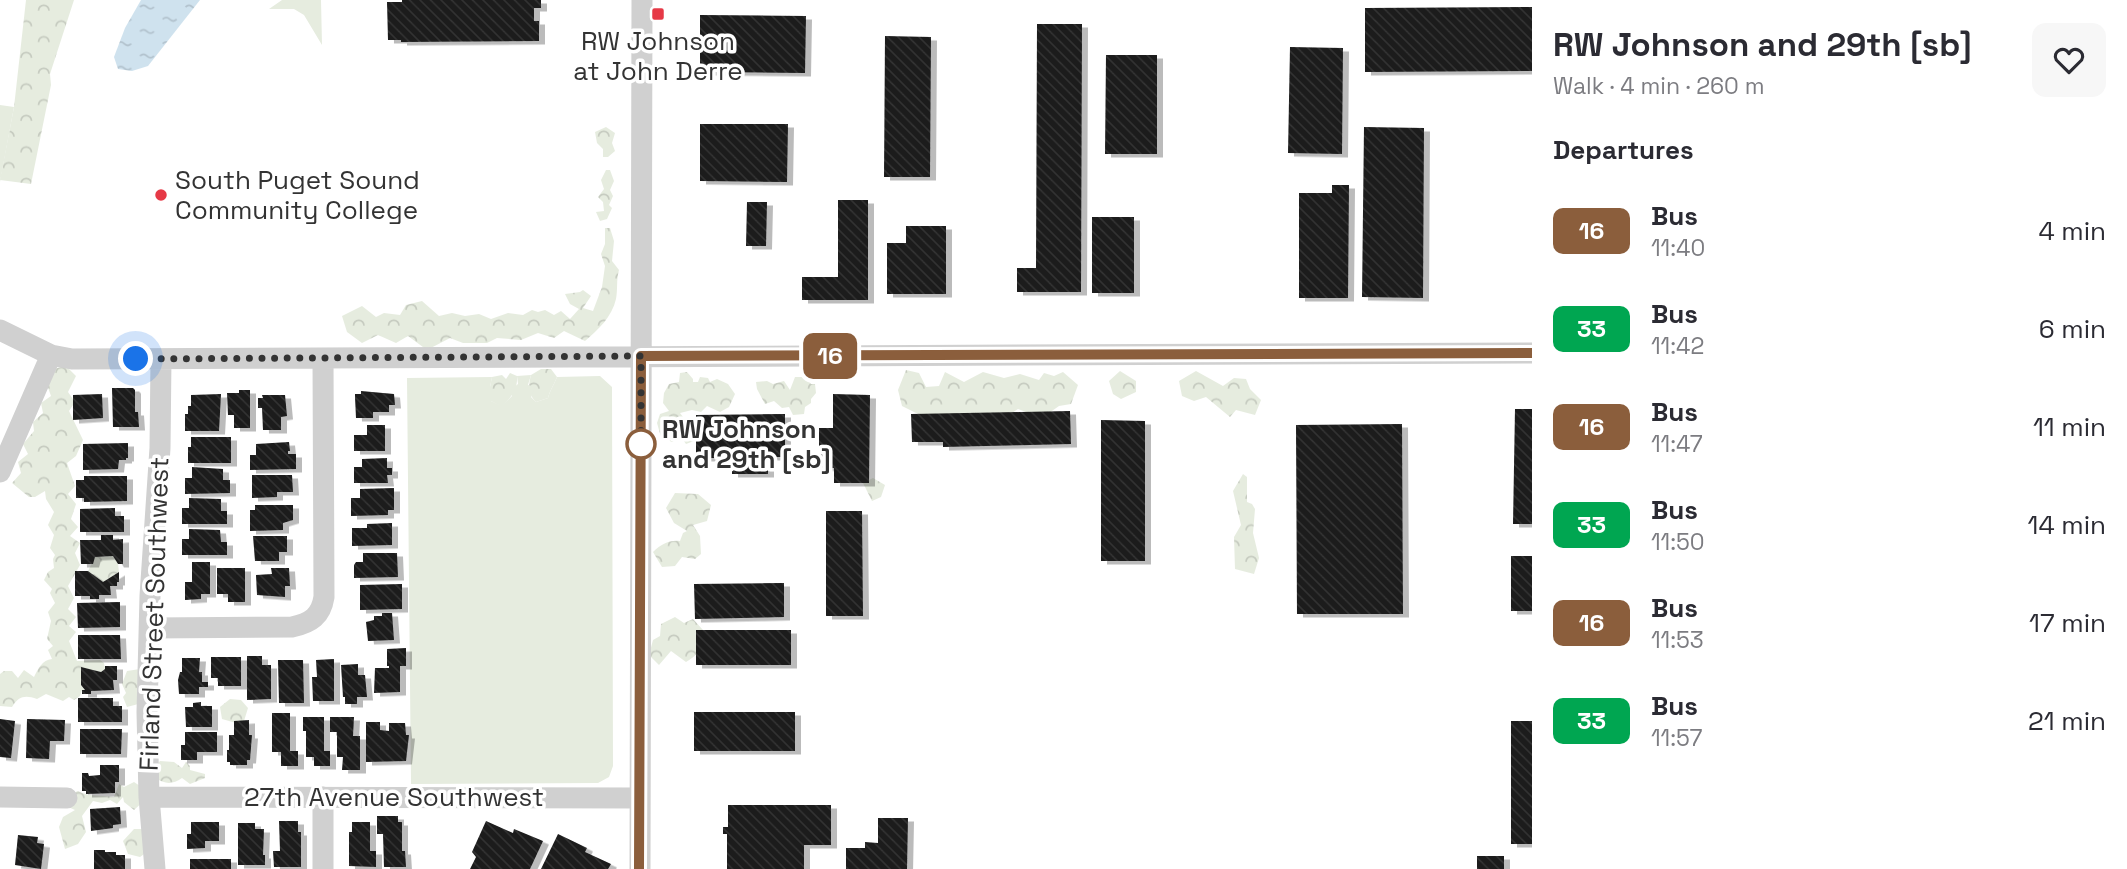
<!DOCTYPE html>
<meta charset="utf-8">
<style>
:root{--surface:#fff;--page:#f7f7f7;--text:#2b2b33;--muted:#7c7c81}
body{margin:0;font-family:"Space Grotesk",sans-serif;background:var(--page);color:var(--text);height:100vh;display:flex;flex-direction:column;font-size:26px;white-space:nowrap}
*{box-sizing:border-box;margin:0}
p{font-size:23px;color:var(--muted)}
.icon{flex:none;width:38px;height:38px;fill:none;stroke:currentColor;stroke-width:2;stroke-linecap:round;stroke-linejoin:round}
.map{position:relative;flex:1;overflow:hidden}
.side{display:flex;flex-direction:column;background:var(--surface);width:595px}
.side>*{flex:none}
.badge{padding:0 14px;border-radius:10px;font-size:24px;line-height:46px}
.you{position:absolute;width:35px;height:35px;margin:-18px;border:5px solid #fff;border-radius:50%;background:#1a73e8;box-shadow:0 0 0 10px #1a73e833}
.map>.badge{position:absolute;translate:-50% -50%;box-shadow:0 0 0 4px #fff}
h2{padding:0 21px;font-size:26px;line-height:63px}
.round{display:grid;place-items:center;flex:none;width:74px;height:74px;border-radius:14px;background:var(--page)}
.head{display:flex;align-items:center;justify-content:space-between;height:119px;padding:0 21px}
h1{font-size:33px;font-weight:800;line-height:52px}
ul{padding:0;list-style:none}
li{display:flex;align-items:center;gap:21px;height:98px;padding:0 21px}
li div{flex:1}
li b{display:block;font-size:26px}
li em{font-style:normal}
li .badge{min-width:77px;font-weight:700;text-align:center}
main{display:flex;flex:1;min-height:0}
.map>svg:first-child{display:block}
.forest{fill:url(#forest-crowns)}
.garden{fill:#e6ecdf}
.water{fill:url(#water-ripples)}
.building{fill:url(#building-back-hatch);filter:url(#shadow)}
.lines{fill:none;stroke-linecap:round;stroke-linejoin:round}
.minor{stroke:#d0d0d0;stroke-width:21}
.line-casing{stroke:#fff;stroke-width:16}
.line{stroke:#8b5e3c;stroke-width:10}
.walk{stroke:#333;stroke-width:7;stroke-dasharray:0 12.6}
.poi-dot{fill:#e63946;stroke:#fff;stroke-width:2.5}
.stop-dot{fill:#fff;stroke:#8b5e3c;stroke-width:3.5}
.labels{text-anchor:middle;stroke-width:7;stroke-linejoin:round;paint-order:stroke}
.poi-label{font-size:26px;fill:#333;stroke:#fff}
.stop-label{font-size:26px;font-weight:bold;fill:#333;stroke:#fff;text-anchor:start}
.street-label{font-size:26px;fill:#333;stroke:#fff}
</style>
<main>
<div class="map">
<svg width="1532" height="869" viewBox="0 0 1532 869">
<defs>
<pattern id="forest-crowns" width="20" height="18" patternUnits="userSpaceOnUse" patternTransform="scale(1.75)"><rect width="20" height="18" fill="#e6ecdf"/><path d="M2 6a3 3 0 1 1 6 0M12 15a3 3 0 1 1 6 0" fill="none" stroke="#c6cbc0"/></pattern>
<pattern id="water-ripples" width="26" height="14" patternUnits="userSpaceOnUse" patternTransform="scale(1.75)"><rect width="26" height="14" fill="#cfe2ee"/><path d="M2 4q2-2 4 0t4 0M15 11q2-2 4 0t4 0" fill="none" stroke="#b2c2cd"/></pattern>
<pattern id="building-back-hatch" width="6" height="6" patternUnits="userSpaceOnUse" patternTransform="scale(1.75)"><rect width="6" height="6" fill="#1a1a1a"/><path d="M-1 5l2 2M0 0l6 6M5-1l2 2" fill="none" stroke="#333"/></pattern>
<filter id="shadow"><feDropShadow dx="6" dy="3.5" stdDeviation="0" flood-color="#0004"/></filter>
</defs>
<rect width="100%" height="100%" fill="#fff"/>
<!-- forest -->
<path class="forest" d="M26 0H74L50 74 51 85 31 184 0 180 14 107Z
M606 127 615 133 612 143 615 151 608 157H603V149L597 143 595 132Z
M606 170H610L614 181 610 190 613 196 609 205 612 208 607 219 600 221 596 212 604 211 603 202 598 197 604 189 601 180Z
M605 228H610L614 241 612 261 619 270C616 281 618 289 616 299 612 317 598 330 585 341L564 331 554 338 538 333 521 340 497 338 487 343H463L450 338 427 350 408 336 396 343 378 335 362 343 347 332 342 316 362 306 376 317 384 313 400 315 406 305 422 301 439 316 452 313 465 316 479 314 491 319 508 313 523 315 532 310 538 312 545 310 554 315 561 311 570 319 579 309 570 304 565 294 580 292 583 290 591 296 583 308 593 311 602 287 605 266 601 254 605 244Z
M66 366 76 376 68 392 75 402 69 411 83 440 76 456 67 463 75 486 68 494 76 504 71 519 78 527 70 536 80 543 75 553 80 565 68 586 74 598 68 609 76 617 69 626 76 632 69 641 77 661 100 660 104 663 105 669 101 672 81 668V685L85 690H82L80 696 74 700 69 697 63 701 46 694 37 699C25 695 19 696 12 707L0 706V674L4 671H12L18 678 24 670 34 677C38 669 42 660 52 659L48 650 53 646 47 639 51 621 48 612 55 603 50 593 52 589 44 580 48 572 54 568 53 559 55 555 50 548 54 535 48 525 54 512 46 499 45 491 35 497H29L12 483 21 473 18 462 28 454 23 444 34 431 33 422 43 413 41 403 51 396 46 382 52 369Z
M541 369H551L557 377C554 385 550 390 548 398L536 402C528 394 528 386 531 375Z
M906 370 919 373 926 387 939 386 945 372 964 382 983 372 1004 378 1020 374 1039 380 1044 373 1054 376 1063 372 1078 385 1071 404 1059 406 1042 418 1018 409 999 421 924 417 902 406 898 390Z
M1120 371 1136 381V392L1121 399 1113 394 1109 381Z
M1196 371 1223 386 1234 378 1246 379 1250 389 1261 400 1255 415 1236 410 1230 417 1206 397 1194 401 1182 396 1179 381Z
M687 372 693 379V382H698L700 377 708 378 710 382 717 379 728 384 735 394 729 407 720 412 707 406 701 412 692 410 680 413 686 421 685 431 692 432 694 441 686 444 681 437 672 442 661 437 657 423 660 414 669 411 663 403 664 393 669 384 679 382 680 373Z
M510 373 517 376C518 390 511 397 502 407L491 401 490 387 492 377 502 375 506 379Z
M795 377H806L811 384H815L816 393 811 399V403L805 407 804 414 793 415 789 407 782 408 774 401 765 404 757 389 756 382 767 381 773 384 784 381 790 390Z
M1243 474 1247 477V502L1252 504 1255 509 1253 533 1259 558 1254 574 1235 569 1234 537 1241 525 1233 491Z
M873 478 885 485 881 497 872 501 863 483H869V480Z
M675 493 698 494 711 505 707 521 693 525 700 536 701 554 695 559 682 557 675 566 662 567 653 552C662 544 668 540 680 541L683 533 687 531 674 523 666 508Z
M113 556 118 564 119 572 103 582 88 571 95 557Z
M675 617 684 623 693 619 703 630C703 646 700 654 686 662L671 651 659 665 649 655 653 640 660 636 661 624Z
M140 669 142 703 127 707 123 697 126 693 122 684 127 671Z
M230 699 241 700 248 708 244 721 236 723 222 719 220 707Z
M160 761 174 762 182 768 186 762 190 766V770L205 774V778L190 784 182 778C172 785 165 784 155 778L154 768Z
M134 782 143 788 145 800 134 810 124 802 123 797 117 804 110 800 102 803 93 801 82 816 86 832 78 844 65 849 59 827 63 817 75 810 66 806V796L78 791C89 797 101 795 114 797L119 784 124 787Z
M134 829H142L147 852 140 857 128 854 123 841Z"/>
<!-- garden -->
<path class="garden" d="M282 0H321L322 45 304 15 294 9H269Z
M0 105 14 107 0 182Z
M531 375 528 385 535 387 531 397 536 402 548 398C550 390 554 385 557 377L600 376 612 387 613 766 609 777 598 783 411 784 407 378 492 377 490 387 494 390 491 401 502 406 512 396 510 390 518 384 517 376Z"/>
<!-- water -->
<path class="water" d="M141 0H200L148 66 132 71 118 69 114 57 125 28Z"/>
<!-- building -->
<path class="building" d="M402 0H541V8H534V21H539V41L401 42V40H388L387 2H402Z
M1532 7V71L1365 72V8Z
M700 15 806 16 805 73 700 72Z
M1037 24H1082L1081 292H1017V268H1036Z
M885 36 931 37 930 177H884Z
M1290 47 1343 48 1342 154 1288 153Z
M1106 55H1157V154H1105Z
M700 124H788L787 182 700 181Z
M1364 127 1424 128 1423 298 1362 297Z
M1332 185H1349L1348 298H1299V193H1332Z
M838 200H868V300H802V277H838Z
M747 202H767L766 246H746Z
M1092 217H1134V293H1092Z
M906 226H946V294H887V243H906Z
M112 388H133L135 390V412H138L139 427H113Z
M239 390H250V428H234V415H228L227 393H239Z
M361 391 394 394 395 405H389V412H373V418H356L355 397V394H361Z
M102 394 103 418 73 420V395Z
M221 394 219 431H185V414H188V406H191V395Z
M833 394 870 395 869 483H834V468L819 467V428H833Z
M262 395H285L287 416 281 417V430H263L262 408H258V398H263Z
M1515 409H1532V524H1513Z
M1070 411 1071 444 943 447V442H912L911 414Z
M785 414V457H768V474H732V458H696V415Z
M1101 420 1145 421V561H1101Z
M1402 424 1403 614H1297L1296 425Z
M367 425H385V451H354V435H367Z
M191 437H231V463H188V447H191Z
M289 442 290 451H288V454H296V469L250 470V455H256V444Z
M128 443V458H126V460H119L118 469 83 470V444Z
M387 458V468H392V475H387L388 483H354V467H362V459Z
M192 467 223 469V480H230V493L185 494V478H192Z
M252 475H292L293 492H277V497L252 498Z
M84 476H127V501L84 502V498H76V480H84Z
M394 488V510H388V515L351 516V498H360V489Z
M189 498 221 499V511H227V524H182V508H189Z
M255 505H293V520L283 523V530L250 531V510H255Z
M115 508V516H124V532H80V509Z
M826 511H862L863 616H826Z
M392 523V545L352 546V528H367V524Z
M189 529 220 530 221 542H227V555H182V539H189Z
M101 535H113V540L123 539V564H118L113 556 95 557 93 564H81L80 540H101Z
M253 536H287V552H279V561H255Z
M363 553H397L398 577 354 578V565L356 562H363Z
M1511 556H1532V611H1511Z
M192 562H210V594H201V599L185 600V582H192Z
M217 568H245V602H228V594H217Z
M271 568H289L290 586H285V597L257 595 256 575 272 574Z
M75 571H88L103 582 119 572V582H117V586H110L111 595H99V599H90V596H75Z
M784 583V617L695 619 694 584Z
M402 584V609L360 610V585Z
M120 602V627L78 628 77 603Z
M382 613H392L394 640 368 641 366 622 374 620V616H382Z
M696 630H791V665H696Z
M78 635H120L121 659H78Z
M406 648V666H400V692L374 693 375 668H389V666H387V649Z
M247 656H262V665H271V699L247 700Z
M211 657H241V686H218V678H211Z
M182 658H200L199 672H202V682H208V687H199V694H179L178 680 180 672H182Z
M334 659V701H313L312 677H317L316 660Z
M278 660H303L304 703H279Z
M358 664V675H365L367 697H357V704H345V697H343L341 665Z
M105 666H117V680H113L114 690 91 691V694H82V690H85L81 685V667L101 672 105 669Z
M78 698H113V706H122V722H78Z
M201 702V706H212V727H186L185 707H193V703Z
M694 712H795V751H694Z
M272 713H290V751H298V766H281V752H272Z
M303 717H324V751H330V766H314V757H306V731H303Z
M330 717H354L353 736H360V770H342L343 757H337V732H330Z
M0 719 15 721 11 758 0 757Z
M27 719 65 720 64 741H50L49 759 26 758Z
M249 720V735H252L250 760H247V765H230V762H227V750H229V735H234V721Z
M1511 721H1532V844H1511Z
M366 722H380V730L389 731V723H405L406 735H409L406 761 366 762Z
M80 729H122L121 754H80Z
M185 732H217V752H197V760H181V745H185Z
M100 765H119V782H115V793L86 794V791H82V773H88L89 776 100 775Z
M728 805H831V845H804V869H727V834H723V827H728Z
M120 807 121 824 113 825V828L91 831 90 809Z
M377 816H398V822H402V851H405L406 867H384L383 834H377Z
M878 818H908L907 869H846V848H865V842L878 843Z
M279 821H298V832H301V867H274L273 851H280Z
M486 821 513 833 514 829 543 841 530 869H470L476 857 472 852Z
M191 822H219V841H205V848L187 849V834H191Z
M352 822H370V851H376V867L349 866V832H352Z
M238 823H255V829H264L263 855H265V865H238Z
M558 834 587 848 585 852 611 864 608 869H541Z
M18 835 38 837 37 843 44 844 41 869 15 865Z
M94 850H105V852H116V855H125V869H94Z
M1477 856H1504V869H1477Z
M190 859H231V869H190Z"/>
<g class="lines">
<!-- minor -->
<path class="minor" d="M0 330 51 355 72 359 1532 353
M0 472 51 355
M150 628 292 627C311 623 321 616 324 597L323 359
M0 797 67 798
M149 797 640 798
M323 797V869
M155 869 149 797 147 712 150 596 160 448 161 359
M640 869 642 0"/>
</g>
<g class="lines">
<defs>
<path id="line" d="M639 869 641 356 1532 353"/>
</defs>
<!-- line casing -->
<use href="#line" class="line-casing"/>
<!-- line -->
<use href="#line" class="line"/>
<!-- walk -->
<path class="walk" d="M136 359 641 356V444"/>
</g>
<!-- markers -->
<g class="poi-dot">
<rect x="651" y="7" width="14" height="14" rx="3.5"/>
<circle cx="161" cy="195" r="7"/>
</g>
<circle class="stop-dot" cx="641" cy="444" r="14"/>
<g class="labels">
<!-- poi labels -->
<g class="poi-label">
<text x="658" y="50">RW Johnson<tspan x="658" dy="30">at John Derre</tspan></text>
<text x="175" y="189" text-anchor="start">South Puget Sound<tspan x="175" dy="30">Community College</tspan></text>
</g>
<!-- stop labels -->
<g class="stop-label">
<text x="662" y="438">RW Johnson<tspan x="662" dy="30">and 29th [sb]</tspan></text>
</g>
<!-- street labels -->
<g class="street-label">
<text transform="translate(154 614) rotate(-88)" y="9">Firland Street Southwest</text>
<text x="394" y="806">27th Avenue Southwest</text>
</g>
</g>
</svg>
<div class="you" style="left:136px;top:359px"></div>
<b class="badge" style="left:830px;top:356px;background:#8b5e3c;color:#fff">16</b>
</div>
<section class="side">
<div class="head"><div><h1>RW Johnson and 29th [sb]</h1><p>Walk · 4 min · 260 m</p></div><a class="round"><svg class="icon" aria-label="heart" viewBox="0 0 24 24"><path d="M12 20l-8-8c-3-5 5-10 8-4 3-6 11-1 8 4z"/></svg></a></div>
<h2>Departures</h2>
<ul>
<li><span class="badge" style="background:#8b5e3c;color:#fff">16</span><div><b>Bus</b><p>11:40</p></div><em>4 min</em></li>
<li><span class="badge" style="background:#00a651;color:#fff">33</span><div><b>Bus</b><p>11:42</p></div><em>6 min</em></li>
<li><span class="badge" style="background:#8b5e3c;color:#fff">16</span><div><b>Bus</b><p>11:47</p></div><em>11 min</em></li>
<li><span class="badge" style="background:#00a651;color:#fff">33</span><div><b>Bus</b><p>11:50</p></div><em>14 min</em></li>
<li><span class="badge" style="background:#8b5e3c;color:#fff">16</span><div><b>Bus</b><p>11:53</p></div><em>17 min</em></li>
<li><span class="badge" style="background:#00a651;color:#fff">33</span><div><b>Bus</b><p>11:57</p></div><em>21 min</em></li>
</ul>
</section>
</main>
